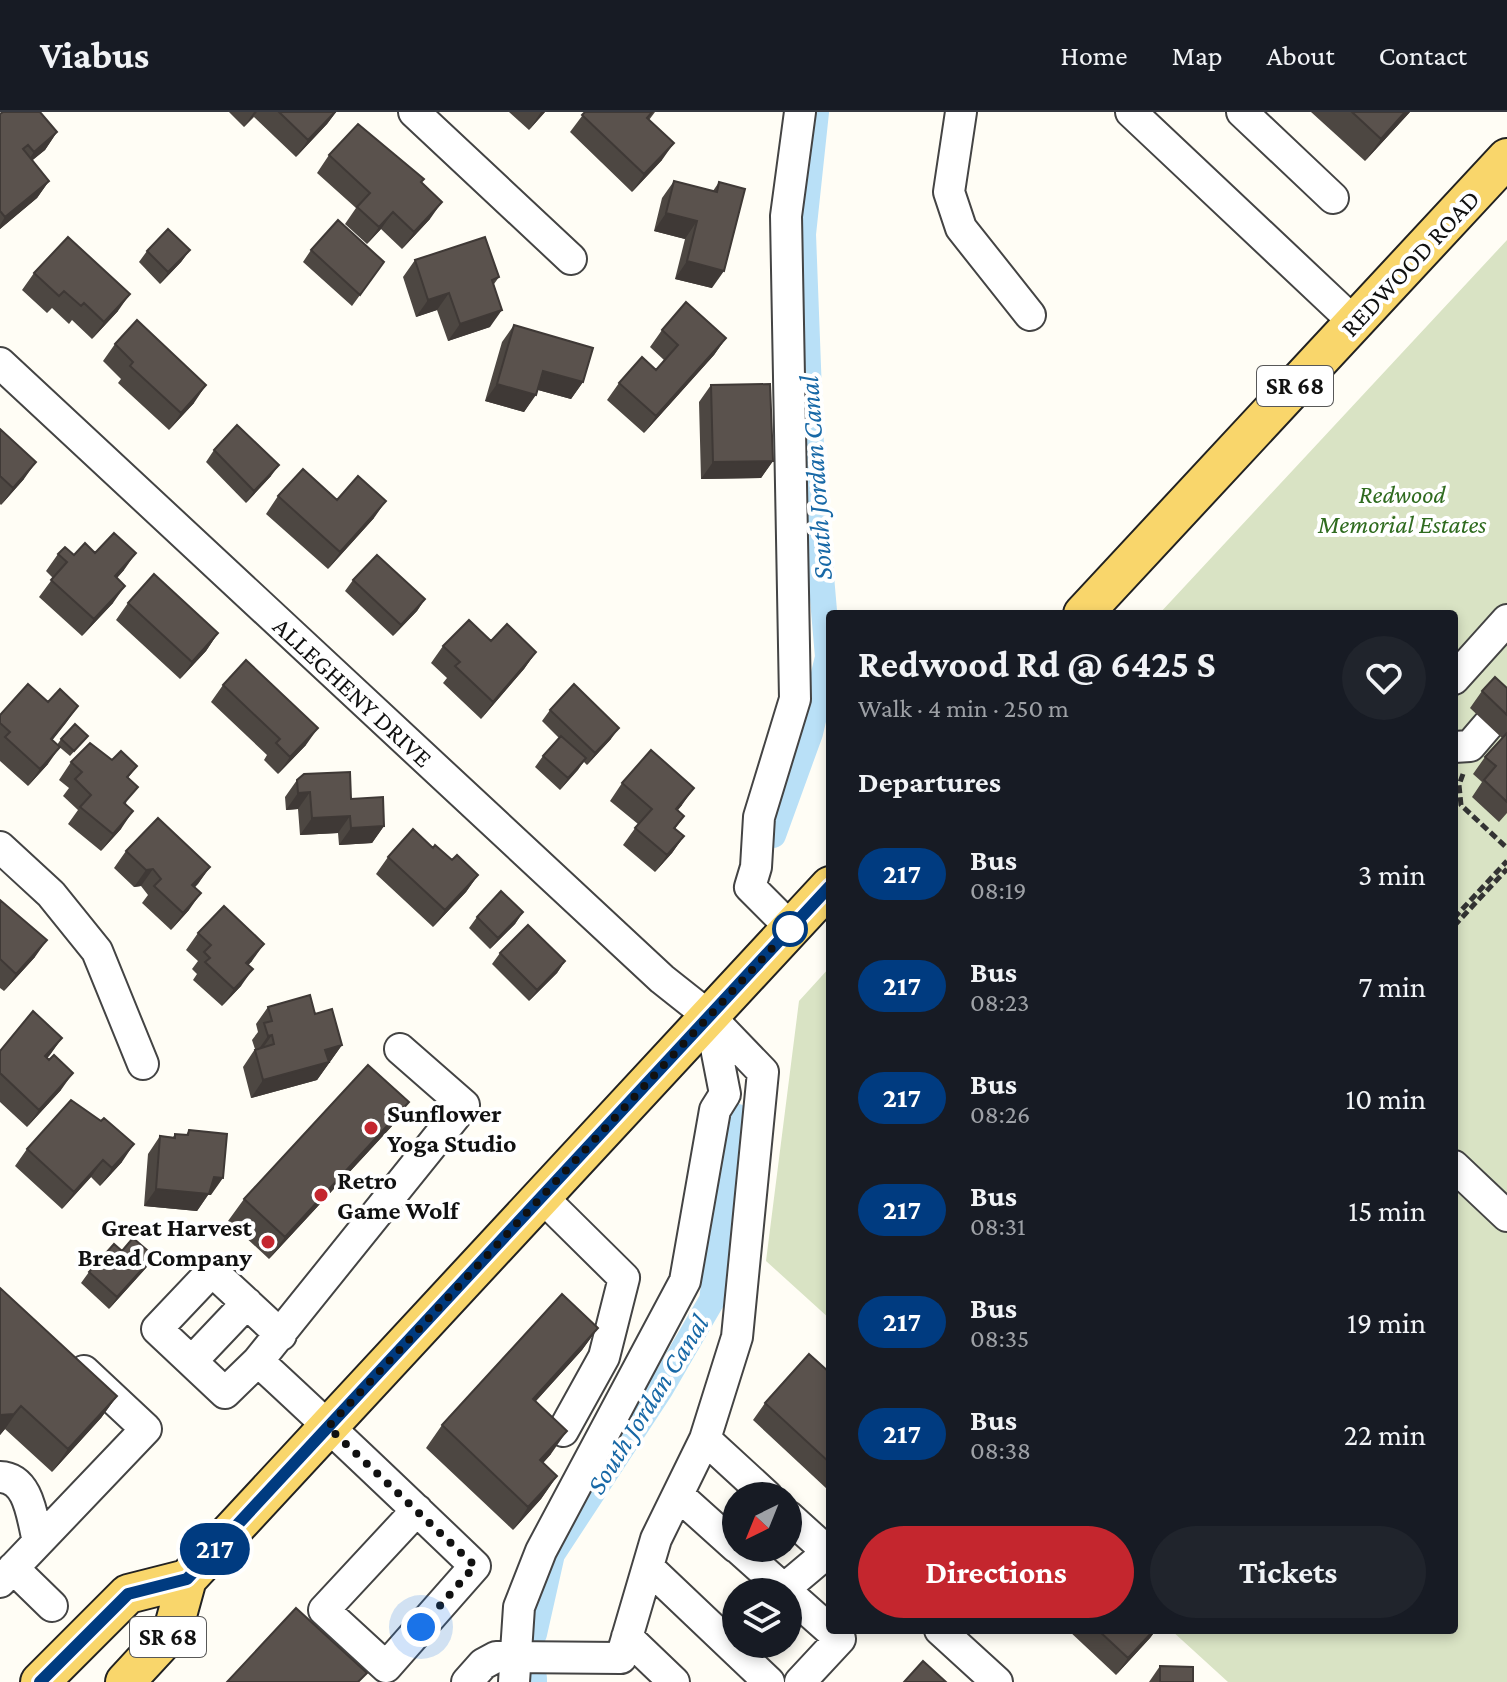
<!DOCTYPE html>
<meta charset="utf-8">
<style>
:root{--surface:#171b24;--page:#20242c;--text:#f1f3f6;--muted:#9ea1a6;--line:#363941;--accent:#c4262e}
body{margin:0;font-family:"Crimson Pro",serif;background:var(--page);color:var(--text);height:100vh;display:flex;flex-direction:column;font-size:30px;white-space:nowrap}
*{box-sizing:border-box;margin:0}
p{font-size:26px;color:var(--muted)}
.icon{flex:none;width:44px;height:44px;fill:none;stroke:currentColor;stroke-width:2;stroke-linecap:round;stroke-linejoin:round}
.map{position:relative;flex:1;overflow:hidden}
.details{position:absolute;left:826px;top:498px;width:632px;height:1024px;display:flex;flex-direction:column;background:var(--surface);border-radius:8px;box-shadow:0 4px 12px #0003}
.details>*{flex:none}
.badge{padding:0 16px;border-radius:26px;font-size:28px;line-height:52px}
.needle{width:52px;rotate:223deg}
.controls{position:absolute;left:722px;top:1370px;display:grid;gap:16px}
.controls a{display:grid;place-items:center;width:80px;height:80px;border-radius:50%;background:var(--surface);box-shadow:0 4px 12px #0003;font-size:40px}
.you{position:absolute;width:40px;height:40px;margin:-20px;border:6px solid #fff;border-radius:50%;background:#1a73e8;box-shadow:0 0 0 12px #1a73e833}
.map>.badge{position:absolute;translate:-50% -50%;box-shadow:0 0 0 4px #fff}
h2{padding:0 32px;font-size:30px;line-height:72px}
.round{display:grid;place-items:center;flex:none;width:84px;height:84px;border-radius:42px;background:var(--page)}
.head{display:flex;align-items:center;justify-content:space-between;height:136px;padding:0 32px}
h1{font-size:38px;font-weight:700;line-height:60px}
.cta{display:flex;gap:16px;margin-top:auto;padding:16px 32px}
.cta a{flex:1;height:92px;border-radius:48px;background:var(--accent);color:#fff;font-size:32px;font-weight:700;line-height:92px;text-align:center}
.cta a+a{background:var(--page);color:var(--text)}
ul{padding:0;list-style:none}
li{display:flex;align-items:center;gap:24px;height:112px;padding:0 32px}
li div{flex:1}
li b{display:block;font-size:30px}
li em{font-style:normal}
li .badge{min-width:88px;font-weight:700;text-align:center}
header{display:flex;align-items:center;gap:48px;box-sizing:border-box;height:112px;padding:0 40px;background:var(--surface);border-bottom:2px solid var(--line)}
header strong{font-size:38px}
nav{display:flex;gap:44px;margin-inline-start:auto;font-size:28px}
.map>svg:first-child{display:block}
.cemetery{fill:#d9e3c4}
.lines{fill:none;stroke-linecap:round;stroke-linejoin:round}
.canal{stroke:#b9e0f7;stroke-width:26}
.minor-casing{stroke:#444;stroke-width:34}
.major-casing{stroke:#222;stroke-width:42}
.path{stroke:#333;stroke-width:5;stroke-dasharray:8 4;stroke-linecap:butt}
.minor{stroke:#fff;stroke-width:30}
.major{stroke:#f9d66b;stroke-width:38}
.wall{fill:#4d4742}
.shaded-wall{fill:#3f3936}
.building{fill:#5a524d;stroke:#3f3936;stroke-width:2}
.line-casing{stroke:#fff;stroke-width:18}
.line{stroke:#003b80;stroke-width:12}
.walk{stroke:#111;stroke-width:8;stroke-dasharray:0 14.4}
.stop-dot{fill:#fff;stroke:#003b80;stroke-width:4}
.poi-dot{fill:#c4262e;stroke:#fff;stroke-width:3}
.labels{text-anchor:middle;stroke-width:8;stroke-linejoin:round;paint-order:stroke}
.shield{fill:#fff;stroke:#585858;stroke-width:2}
.shield-label{font-size:24px;font-weight:bold;fill:#111}
.street-label{font-size:26px;fill:#111;stroke:#fff}
.park-label{font-size:26px;font-style:italic;fill:#2f6b1f;stroke:#fff}
.poi-label{font-size:26px;font-weight:bold;fill:#111;stroke:#fff;text-anchor:start}
.water-label{font-size:28px;font-style:italic;fill:#1768a6;stroke:#fff}
</style>
<header>
<strong>Viabus</strong>
<nav><a>Home</a><a>Map</a><a>About</a><a>Contact</a></nav>
</header>
<div class="map">
<svg width="1507" height="1570" viewBox="0 0 1507 1570">
<rect width="100%" height="100%" fill="#fffdf5"/>
<!-- cemetery -->
<path class="cemetery" d="M1507 128V1570H1228L1171 1518H1454V502H1159Z
M830 855V1207L766 1149 799 889Z"/>
<g class="lines">
<!-- canal -->
<path class="canal" d="M773 723 810 621 828 545 812 360 803 122 816 0
M534 1522 552 1442 661 1276 712 1188 737 1005
M534 1570V1566"/>
<defs>
<path id="minor" d="M414 0 571 147
M961 0 949 80 961 116 1030 203
M1131 0 1355 211
M1242 0 1333 86
M0 251 662 867 710 905 763 960 737 1225 705 1327 767 1384
M1454 567 1507 508
M1454 635 1470 634 1488 613
M0 735 51 782 97 839 143 952
M791 816 750 775 756 755 759 705 795 587 786 104 800 0
M400 937 464 993 258 1249C331 1316 403 1385 475 1454L386 1555 324 1498 417 1398
M1454 1054 1507 1104
M541 1084 624 1166 604 1245 563 1319
M192 1249 247 1191
M258 1249 225 1281 157 1217 212 1159 281 1223
M0 1365C30 1366 32 1407 38 1429
M678 1383 736 1435
M738 1436 787 1480
M648 1455 769 1570
M13 1456 52 1494
M0 1470 146 1317 84 1259
M784 1477 828 1440 788 1404
M788 1481 840 1527 800 1570
M940 1518 997 1570
M627 1525 674 1570
M467 1570 483 1552 496 1545 621 1546 656 1427 705 1327
M514 1570 519 1495 541 1439 685 1169 715 998 725 982 710 905"/>
<path id="major" d="M1083 502 1507 46
M40 1570 128 1482 187 1467
M125 1570 173 1518 187 1467 830 774"/>
</defs>
<!-- minor casing -->
<use href="#minor" class="minor-casing"/>
<!-- major casing -->
<use href="#major" class="major-casing"/>
<!-- path -->
<path class="path" d="M1463 662 1459 673 1461 693 1507 736
M1454 806 1507 749
M1454 814 1507 757"/>
<!-- minor -->
<use href="#minor" class="minor"/>
<!-- major -->
<use href="#major" class="major"/>
</g>
<!-- wall -->
<path class="wall" d="M229 0H336L327 12 296 45 254 5 244 15Z
M509 0H545L529 18Z
M585 0H655L649 8 662 48 632 80 570 20Z
M1311 0H1410L1365 49Z
M0 2 57 20 45 38 32 48 49 69 37 86 0 117Z
M329 43 421 71 430 107 402 137 381 117 367 132 345 112 356 96 317 61Z
M674 69 713 79 719 70 712 176 675 167 685 127 654 119 662 86Z
M190 138 181 150 160 172 139 150 147 139Z
M311 138 384 150 352 194 303 150Z
M415 148 499 165 494 172 490 215 448 229 437 198 416 205 403 165Z
M34 161 118 199 92 227 72 208 69 212 52 196 47 201 22 178Z
M514 213 583 270 571 287 538 278 524 300 485 289 502 230Z
M662 218 726 226 714 243 644 321 607 288 619 271 656 258 664 248 650 235Z
M115 232 194 291 169 318 118 271 121 267 103 249Z
M711 273 773 349 761 366 701 367 699 290Z
M0 317 24 367 1 393 0 392Z
M214 338 271 364 246 391 206 350Z
M278 384 374 406 328 457 266 402Z
M95 441 124 458 117 466 113 491 82 524 39 485 53 466 46 459 58 442 74 443Z
M353 468 425 487 417 499 393 524 345 479Z
M128 491 218 521 206 539 180 567 116 508Z
M491 529 536 540 524 557 481 607 443 571 447 566 431 551 443 534Z
M223 573 306 633 278 662 264 648 267 643 211 590Z
M1507 576V701L1499 710 1472 685 1482 670 1473 662 1485 645 1502 626 1470 596 1482 579Z
M48 590 78 594 52 628 48 652 28 674 0 649V603Z
M550 598 611 627 587 653 584 650 560 678 535 655 543 644 559 626 542 609Z
M88 624 70 644 57 633 61 627Z
M112 648 137 654 128 666 126 693 121 717 101 739 68 712 78 698 63 684 69 676 59 668 71 650Z
M297 668 351 687 384 714 372 731 339 733 338 721 300 723 298 697 286 698 285 685Z
M622 671 682 693 678 698 684 704 675 717 684 724 672 741 655 760 623 733 638 712 610 689Z
M433 736 452 748 478 763 466 780 433 815 376 762 388 745Z
M126 739 210 755 195 775 189 798 171 818 142 791 148 783 141 774 134 775 114 756Z
M0 788 35 845 4 879 0 876Z
M523 800 515 812 490 837 469 816 477 805Z
M198 821 252 849 248 853 241 874 222 894 193 868 197 862 192 857 198 849 186 838Z
M500 841 565 849 557 861 529 889 492 852Z
M268 895 315 902 342 933 317 968 251 986 243 955 255 937 252 928 258 920 256 912Z
M62 926 47 946 61 978 27 1015 0 990V939Z
M393 1013 269 1147 228 1109 244 1087Z
M189 1018 211 1083H208L197 1099 144 1094 148 1042 160 1024 173 1025 175 1022 186 1023Z
M27 1037 122 1050 100 1074 91 1065 62 1097 15 1054Z
M122 1139 154 1144 146 1156 109 1197 81 1171 89 1160Z
M0 1176 117 1284 101 1306 52 1360 5 1317 0 1323Z
M598 1216 582 1238 535 1290 551 1342 543 1351 557 1364 541 1387 513 1418 426 1336 442 1313Z
M830 1261V1374L827 1377 753 1308 765 1291Z
M1068 1518H1156L1150 1526 1116 1563Z
M1160 1554 1193 1570H1149Z"/>
<!-- shaded-wall -->
<path class="shaded-wall" d="M254 0H257L244 15Z
M335 0H336L327 12 296 45 308 28Z
M541 0H545L529 18Z
M1405 0H1410L1365 49 1381 27Z
M57 20 45 38 22 57 34 40Z
M674 31 662 48 632 80 644 62Z
M49 69 37 86 0 117V113L5 105Z
M442 90 430 107 402 137 414 120Z
M393 100 381 117 367 132 379 115Z
M666 101 697 109 685 127 654 119Z
M190 138 181 150 160 172 168 160Z
M687 149 724 159 712 176 675 167Z
M449 181 437 198 416 205 428 188Z
M130 182 118 199 92 227 104 210Z
M502 198 490 215 448 229 460 212Z
M726 226 714 243 644 321 656 304Z
M543 259 583 270 571 287 531 276Z
M497 272 536 283 524 300 485 289Z
M206 273 194 291 169 318 181 301Z
M773 349 761 366 701 367 713 350Z
M36 350 24 367 1 393 13 376Z
M279 353 271 364 246 391 254 379Z
M386 389 374 406 328 457 340 440Z
M136 441 124 458 103 481 115 464Z
M125 474 113 491 82 524 94 507Z
M425 487 417 499 393 524 401 513Z
M218 521 206 539 180 567 192 550Z
M536 540 524 557 481 607 493 590Z
M78 594 66 611 39 645 51 627Z
M318 616 306 633 278 662 290 645Z
M619 616 611 627 587 653 595 641Z
M60 635 48 652 28 674 40 657Z
M586 646 578 658 560 678 568 666Z
M694 676 682 693 664 714 676 697Z
M310 680 298 697 286 698 298 681Z
M133 699 121 717 101 739 113 722Z
M350 704 338 721 300 723 312 706Z
M384 714 372 731 339 733 351 716Z
M684 724 672 741 655 760 667 743Z
M210 755 198 772 180 790 192 773Z
M153 757 141 774 134 775 146 758Z
M478 763 466 780 433 815 445 798Z
M201 781 189 798 171 818 183 801Z
M523 800 515 812 490 837 498 826Z
M47 828 35 845 4 879 16 862Z
M264 832 252 849 234 868 246 851Z
M565 849 557 861 529 889 537 878Z
M253 857 241 874 222 894 234 877Z
M272 923 260 940 256 941 268 924Z
M62 926 50 943 33 962 45 944Z
M342 933 317 968 251 986 263 968 325 938Z
M73 961 61 978 27 1015 39 998Z
M409 990 393 1013 269 1147 285 1125Z
M134 1032 122 1050 100 1074 112 1056Z
M103 1048 91 1065 62 1097 74 1080Z
M214 1065 223 1066 211 1083H208L197 1099 144 1094 156 1077Z
M154 1144 146 1156 109 1197 117 1185Z
M598 1216 582 1238 517 1310 533 1287Z
M117 1284 101 1306 52 1360 68 1337Z
M21 1294 5 1317 0 1323V1303Z
M567 1319 551 1342 525 1371 540 1348Z
M557 1364 541 1387 513 1418 528 1395Z
M1154 1518H1156L1150 1526 1116 1563 1128 1546Z"/>
<!-- building -->
<path class="building" d="M3 0H40L57 20 34 40 28 33 23 37 49 69 5 105 0 99V2Z
M279 0H335L308 28Z
M585 0H652L647 6 674 31 644 62 582 3Z
M1352 0H1405L1381 27Z
M358 12 424 67 421 70 442 90 414 120 393 100 379 115 357 95 370 81 329 43Z
M674 69 717 80 719 70 745 77 724 159 687 149 697 109 666 101Z
M338 108 384 150 360 183 311 138Z
M168 117 190 138 168 160 147 139Z
M68 125 130 182 104 210 84 191 81 194 64 179 59 184 34 161Z
M485 125 499 165 492 168 502 198 460 212 449 181 428 188 415 148Z
M686 190 726 226 656 304 619 271 642 245 656 258 678 233 662 218Z
M137 208 206 273 181 301 130 254 133 250 115 232Z
M514 213 593 236 583 270 543 259 536 283 497 272Z
M770 272 773 349 713 350 711 273Z
M237 313 279 353 254 379 214 338Z
M0 317 36 350 13 376 0 364Z
M303 357 337 388 358 364 386 389 340 440 278 384Z
M114 421 136 441 115 464 125 474 94 507 51 468 67 450 58 442 65 435 74 443 85 431 95 441Z
M377 443 425 487 401 513 353 468Z
M154 462 218 521 192 550 128 491Z
M469 508 491 529 507 512 536 540 493 590 455 554 460 550 443 534Z
M246 548 318 616 290 645 276 631 280 627 223 573Z
M1495 565 1507 576V603L1482 579Z
M28 572 48 590 60 577 78 594 51 627 60 635 40 657 5 625 10 620 0 611V603Z
M574 572 619 616 595 641 550 598Z
M75 612 88 624 74 639 61 627Z
M1507 621V690L1484 668 1496 654 1485 645Z
M561 624 586 646 568 666 543 644Z
M90 631 112 648 121 639 137 654 127 665 138 675 124 691 133 699 113 722 80 695 91 683 75 667 82 660 71 650Z
M651 638 694 676 676 697 684 704 674 716 684 724 667 743 635 716 652 697 622 671Z
M350 660 351 687 383 685 384 714 351 716 350 704 312 706 310 680 298 681 297 668 304 662Z
M158 706 210 755 192 773 201 781 183 801 154 774 161 767 153 757 146 758 126 739Z
M413 717 433 736 435 733 452 748 457 743 478 763 445 798 388 745Z
M501 779 523 800 498 826 477 805Z
M0 788 47 828 16 862 0 847Z
M224 794 264 832 246 851 253 857 234 877 205 850 210 846 204 840 211 833 198 821Z
M528 813 565 849 537 878 500 841Z
M310 883 315 902 332 897 342 933 325 938 329 950 263 968 255 938 274 932 272 923 268 924 264 911 272 909 268 895Z
M33 899 62 926 45 944 49 948 54 943 73 961 39 998 0 961V939Z
M368 953 409 990 285 1125 244 1087Z
M71 988 101 1009 104 1006 134 1032 112 1056 103 1048 74 1080 27 1037Z
M189 1018 227 1022 223 1066 214 1065 209 1082 156 1077 160 1024 175 1026V1022L188 1023Z
M133 1126 154 1144 117 1185 89 1160 114 1132 122 1139Z
M0 1176 117 1284 68 1337 21 1294 14 1302 0 1303Z
M562 1182 598 1216 533 1287 567 1319 540 1348 557 1364 528 1395 442 1313Z
M809 1242 830 1261V1351L765 1291Z
M296 1496 367 1561 358 1570H227Z
M1098 1518H1154L1128 1546Z
M923 1549 946 1570H904Z
M1160 1554 1193 1555V1570H1160Z"/>
<g class="lines">
<defs>
<path id="line" d="M40 1570 128 1482 187 1467 830 774"/>
</defs>
<!-- line casing -->
<use href="#line" class="line-casing"/>
<!-- line -->
<use href="#line" class="line"/>
<!-- walk -->
<path class="walk" d="M421 1515 475 1454 328 1315 790 817"/>
</g>
<!-- markers -->
<circle class="stop-dot" cx="790" cy="817" r="16"/>
<g class="poi-dot">
<circle cx="371" cy="1016" r="8"/>
<circle cx="321" cy="1083" r="8"/>
<circle cx="268" cy="1130" r="8"/>
</g>
<g class="labels">
<!-- shield labels -->
<g class="shield">
<rect x="1257" y="254" width="76" height="40" rx="6"/>
<rect x="130" y="1505" width="76" height="40" rx="6"/>
</g>
<g class="shield-label">
<text x="1295" y="282">SR 68</text>
<text x="168" y="1533">SR 68</text>
</g>
<!-- street labels -->
<g class="street-label">
<text transform="translate(1410 151) rotate(-47)" y="9">REDWOOD ROAD</text>
<text transform="translate(353 580) rotate(43)" y="9">ALLEGHENY DRIVE</text>
</g>
<!-- park labels -->
<g class="park-label">
<text x="1402" y="391">Redwood<tspan x="1402" dy="30">Memorial Estates</tspan></text>
</g>
<!-- poi labels -->
<g class="poi-label">
<text x="387" y="1010">Sunflower<tspan x="387" dy="30">Yoga Studio</tspan></text>
<text x="337" y="1077">Retro<tspan x="337" dy="30">Game Wolf</tspan></text>
<text x="252" y="1124" text-anchor="end">Great Harvest<tspan x="252" dy="30">Bread Company</tspan></text>
</g>
<!-- water labels -->
<g class="water-label">
<text transform="translate(815 366) rotate(-94)" y="10">South Jordan Canal</text>
<text transform="translate(647 1292) rotate(-58)" y="10">South Jordan Canal</text>
</g>
</g>
</svg>
<div class="controls">
<a><svg class="needle" viewBox="-14 -14 28 28"><path d="M0-13l5 13h-10z" fill="#e53935"/><path d="M0 13l5-13h-10z" fill="#9ea1a6"/></svg></a>
<a><svg class="icon" aria-label="layers" viewBox="0 0 24 24"><path d="M12 4l9 5-9 5-9-5zM3 14l9 5 9-5"/></svg></a>
</div>
<div class="you" style="left:421px;top:1515px"></div>
<b class="badge" style="left:215px;top:1437px;background:#003b80;color:#fff">217</b>
<section class="details">
<div class="head"><div><h1>Redwood Rd @ 6425 S</h1><p>Walk · 4 min · 250 m</p></div><a class="round"><svg class="icon" aria-label="heart" viewBox="0 0 24 24"><path d="M12 20l-8-8c-3-5 5-10 8-4 3-6 11-1 8 4z"/></svg></a></div>
<h2>Departures</h2>
<ul>
<li><span class="badge" style="background:#003b80;color:#fff">217</span><div><b>Bus</b><p>08:19</p></div><em>3 min</em></li>
<li><span class="badge" style="background:#003b80;color:#fff">217</span><div><b>Bus</b><p>08:23</p></div><em>7 min</em></li>
<li><span class="badge" style="background:#003b80;color:#fff">217</span><div><b>Bus</b><p>08:26</p></div><em>10 min</em></li>
<li><span class="badge" style="background:#003b80;color:#fff">217</span><div><b>Bus</b><p>08:31</p></div><em>15 min</em></li>
<li><span class="badge" style="background:#003b80;color:#fff">217</span><div><b>Bus</b><p>08:35</p></div><em>19 min</em></li>
<li><span class="badge" style="background:#003b80;color:#fff">217</span><div><b>Bus</b><p>08:38</p></div><em>22 min</em></li>
</ul>
<div class="cta"><a>Directions</a><a>Tickets</a></div>
</section>
</div>
